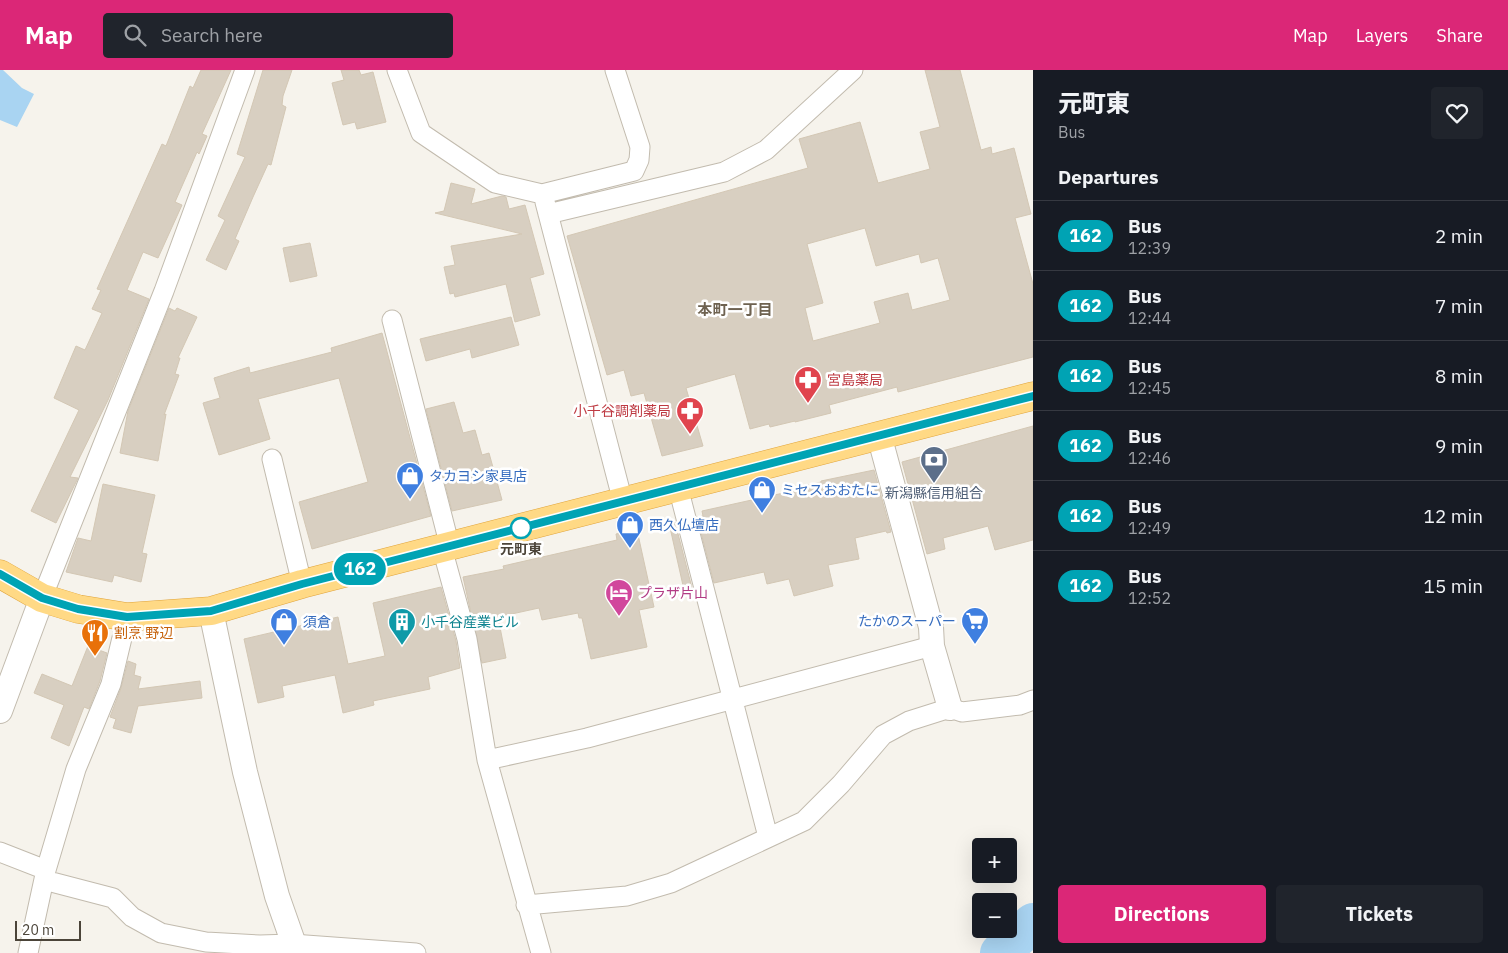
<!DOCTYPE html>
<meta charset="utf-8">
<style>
:root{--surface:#171b24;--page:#20242c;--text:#f1f3f6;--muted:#9ea1a6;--line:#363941;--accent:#db2777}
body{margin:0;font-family:"IBM Plex Sans","Noto Sans JP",sans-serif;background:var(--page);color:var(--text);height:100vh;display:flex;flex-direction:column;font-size:19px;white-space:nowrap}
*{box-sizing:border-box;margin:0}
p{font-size:16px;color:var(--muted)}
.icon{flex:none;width:28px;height:28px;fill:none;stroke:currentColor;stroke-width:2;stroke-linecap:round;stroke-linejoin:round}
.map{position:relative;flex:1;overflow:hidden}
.side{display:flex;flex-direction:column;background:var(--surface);width:475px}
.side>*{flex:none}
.badge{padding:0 10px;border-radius:16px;font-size:18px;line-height:32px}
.tools{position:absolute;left:972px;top:768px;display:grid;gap:10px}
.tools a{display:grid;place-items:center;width:45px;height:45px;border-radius:5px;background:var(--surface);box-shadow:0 5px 20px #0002;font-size:25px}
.scale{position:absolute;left:15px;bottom:12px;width:66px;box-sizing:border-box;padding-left:5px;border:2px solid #4b4439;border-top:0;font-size:14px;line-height:18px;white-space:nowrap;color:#4b4439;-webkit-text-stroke:4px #fff;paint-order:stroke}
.map>.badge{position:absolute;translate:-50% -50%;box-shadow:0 0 0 2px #fff}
h2{padding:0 25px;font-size:19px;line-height:45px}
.round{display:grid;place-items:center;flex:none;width:52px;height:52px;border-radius:5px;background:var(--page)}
.head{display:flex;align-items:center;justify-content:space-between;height:85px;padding:0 25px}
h1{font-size:24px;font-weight:800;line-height:38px}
.primary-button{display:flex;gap:10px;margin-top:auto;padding:10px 25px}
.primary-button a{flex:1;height:58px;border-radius:5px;background:var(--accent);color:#fff;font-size:20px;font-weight:800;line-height:58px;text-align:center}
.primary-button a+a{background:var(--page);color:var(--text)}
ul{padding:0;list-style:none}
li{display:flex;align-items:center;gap:15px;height:70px;padding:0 25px;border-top:1px solid var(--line)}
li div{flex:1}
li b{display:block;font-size:19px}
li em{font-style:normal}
li .badge{min-width:55px;font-weight:700;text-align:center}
header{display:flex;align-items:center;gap:30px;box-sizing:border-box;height:70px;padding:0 25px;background:var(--accent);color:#fff}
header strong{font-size:24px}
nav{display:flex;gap:28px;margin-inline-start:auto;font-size:18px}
.search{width:350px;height:45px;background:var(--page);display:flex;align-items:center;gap:12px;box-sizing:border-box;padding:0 18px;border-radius:5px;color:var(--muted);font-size:19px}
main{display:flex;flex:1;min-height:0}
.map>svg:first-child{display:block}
.water{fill:#a9d4f2}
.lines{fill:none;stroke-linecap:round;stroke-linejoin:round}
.river{stroke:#a9d4f2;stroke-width:40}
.building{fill:#d8cfc1;stroke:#d3c7b4;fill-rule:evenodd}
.minor-casing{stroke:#c2bbae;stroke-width:21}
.tertiary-casing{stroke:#c2bbae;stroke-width:26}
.trunk-casing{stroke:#e0a43c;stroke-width:29}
.minor{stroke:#fff;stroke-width:19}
.tertiary{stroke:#fff;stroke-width:24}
.trunk{stroke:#ffd985;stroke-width:28}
.line-casing{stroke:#fff;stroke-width:11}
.line{stroke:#00a3b4;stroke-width:8}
.stop-dot{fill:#fff;stroke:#00a3b4;stroke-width:2.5}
.labels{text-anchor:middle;stroke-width:5;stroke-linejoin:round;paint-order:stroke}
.health-label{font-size:14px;fill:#be3a42;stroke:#fff;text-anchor:start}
.shop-label{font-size:14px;fill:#366cbe;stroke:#fff;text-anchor:start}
.service-label{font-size:14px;fill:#4e5e75;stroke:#fff}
.stop-label{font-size:14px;font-weight:bold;fill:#4b4439;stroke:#fff}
.hotel-label{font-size:14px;fill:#b23c85;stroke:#fff;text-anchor:start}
.culture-label{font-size:14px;fill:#0d838f;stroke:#fff;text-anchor:start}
.food-label{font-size:14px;fill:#c56008;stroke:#fff;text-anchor:start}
.neighbourhood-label{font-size:15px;font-weight:bold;fill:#6e6250;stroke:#fff}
</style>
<header>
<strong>Map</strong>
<div class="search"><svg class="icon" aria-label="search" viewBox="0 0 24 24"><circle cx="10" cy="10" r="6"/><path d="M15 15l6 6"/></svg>Search here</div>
<nav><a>Map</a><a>Layers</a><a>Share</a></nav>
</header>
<main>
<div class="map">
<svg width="1033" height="883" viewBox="0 0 1033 883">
<rect width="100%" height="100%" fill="#f6f3ec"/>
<!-- water -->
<path class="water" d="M0 0H3L22 18 34 24 17 57 0 50Z"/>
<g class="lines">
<!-- river -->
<path class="river" d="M1000 883 1033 853"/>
</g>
<!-- building -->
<path class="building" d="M201 0H231L202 64 207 66 199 84 197 82 175 132 182 135 158 188 143 182 127 220 149 229 108 330 70 407 78 408 56 453 31 441 79 340 54 328 76 276 85 280 102 243 92 239 101 220 97 219 162 74 166 76 190 16 193 18Z
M263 0H292L283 26 282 35 286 37 271 95 268 94 253 127 235 169 239 171 226 200 206 190 225 150 218 146 245 87 237 84Z
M341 0H359L361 5 373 2 386 52 357 59 355 52 343 55 332 13 344 10Z
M925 0H960L981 80 991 77 992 84 1014 78 1031 144 1015 148 1033 214V287L898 322 897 317 829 335 831 343 795 352V351L770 357 769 354 750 359 735 304 686 318 703 376 662 386 644 323 631 326 624 300 607 305 567 166 808 98 799 69 860 52 878 113 930 99 920 62 940 57ZM865 158 876 196 919 184 921 193 938 188 950 230 912 240 908 223 874 232 880 253 813 271 805 238 823 233 807 174Z
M451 113 475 119 471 134 502 126 506 127 509 139 525 135 544 204 530 208 540 245 515 252 506 214 455 227 454 223 450 224 444 197 455 195 451 176 522 164 435 143 444 141Z
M310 173 317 206 290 212 283 178Z
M169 238 175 241 177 238 197 247 178 288H180L175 304 179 305 164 345 166 344 158 391 120 383 128 341Z
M511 247 519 275 472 288 470 279 426 291 420 269Z
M382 263 431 446 312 479 299 432 368 412 339 308 258 329 270 369 219 385 203 333 220 328 214 308 249 297 250 303 332 282 331 278Z
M454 332 463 363 475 360 482 385 489 383 502 430 452 441 426 339Z
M1033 356V470L995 480 988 456 943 468 945 479 927 484 902 392Z
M874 400 891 462 887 463 886 461 855 468 859 489 828 495 833 516 794 526 789 509 767 514 764 502 714 513 697 447 703 446 702 441 797 420V418L821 412V411Z
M103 414 155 425 142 483 147 484 141 512 114 505 112 512 66 502 78 468 91 471Z
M675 452 692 518 684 520 669 453Z
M637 460 654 537 639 540 647 577 591 589 582 548H579L578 543 542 550 539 538 498 547 506 588 482 593 463 507 504 499 503 496 617 470 616 464Z
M441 517 456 571 460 598 428 607 430 619 373 631 374 635 343 643 335 605 282 616 284 627 258 633 244 569 338 547 348 594 385 586 373 533Z
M88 576 107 583 100 611 89 639 84 637 69 676 51 668 64 635 34 623 42 604 72 616Z
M128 591 136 594 134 605 141 607 138 619 200 611 202 628 138 636 131 663 113 658 116 649 110 647 121 618Z"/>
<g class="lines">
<defs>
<path id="minor" d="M397 0 421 63 495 113 542 124 634 101 639 90 640 77 615 0
M545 132 623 432
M548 144 724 102 766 80 853 0
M392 250 450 477
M272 389 302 514
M678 417 768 767
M442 478 467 569 487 690 541 883
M42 528 164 221 245 0
M487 690 587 668 932 576
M0 782 46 800
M44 810 113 828 132 847 161 863 206 872 260 875 292 874 416 883
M526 835 627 826 671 813 804 751 841 714 883 665 909 651 950 638 962 642 1020 635 1033 630
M28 883 46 800 76 699 111 614 127 547"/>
<path id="tertiary" d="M879 365 931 557 932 576 950 638
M211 541 245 702 277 826 297 883
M0 641 42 528"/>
<path id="trunk" d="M0 504 42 528 78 539 127 547 211 541 302 514 1033 326"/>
</defs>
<!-- minor casing -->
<use href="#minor" class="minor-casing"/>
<!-- tertiary casing -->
<use href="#tertiary" class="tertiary-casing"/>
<!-- trunk casing -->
<use href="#trunk" class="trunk-casing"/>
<!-- minor -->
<use href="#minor" class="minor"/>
<!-- tertiary -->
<use href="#tertiary" class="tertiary"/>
<!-- trunk -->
<use href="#trunk" class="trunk"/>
</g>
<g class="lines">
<defs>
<path id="line" d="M0 504 42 528 78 539 127 547 211 541 302 514 1033 326"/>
</defs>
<!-- line casing -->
<use href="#line" class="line-casing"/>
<!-- line -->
<use href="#line" class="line"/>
</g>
<!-- icons -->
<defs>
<symbol id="pharmacy-pin" viewBox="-11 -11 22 30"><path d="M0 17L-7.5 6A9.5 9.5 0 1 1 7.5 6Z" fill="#e0444e" stroke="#fff"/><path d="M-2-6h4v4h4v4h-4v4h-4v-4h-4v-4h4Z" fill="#fff"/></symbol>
<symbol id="bank-pin" viewBox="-11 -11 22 30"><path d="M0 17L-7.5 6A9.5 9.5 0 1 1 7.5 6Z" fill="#5c6f8a" stroke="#fff"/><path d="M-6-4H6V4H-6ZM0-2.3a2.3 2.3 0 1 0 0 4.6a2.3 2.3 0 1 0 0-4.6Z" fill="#fff"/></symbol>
<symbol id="shop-pin" viewBox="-11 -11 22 30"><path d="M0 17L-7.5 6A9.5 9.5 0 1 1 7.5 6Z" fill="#3f7fe0" stroke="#fff"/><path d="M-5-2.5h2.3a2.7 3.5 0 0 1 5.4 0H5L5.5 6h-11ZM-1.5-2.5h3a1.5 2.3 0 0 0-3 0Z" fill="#fff"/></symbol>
<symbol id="hotel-pin" viewBox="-11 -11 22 30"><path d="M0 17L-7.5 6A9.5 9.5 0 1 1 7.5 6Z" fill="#d1479c" stroke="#fff"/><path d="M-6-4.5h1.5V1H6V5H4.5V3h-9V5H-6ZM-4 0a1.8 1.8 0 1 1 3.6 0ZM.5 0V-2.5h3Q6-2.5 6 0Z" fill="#fff"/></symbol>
<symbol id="supermarket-pin" viewBox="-11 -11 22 30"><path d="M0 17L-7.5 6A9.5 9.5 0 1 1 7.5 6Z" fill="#3f7fe0" stroke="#fff"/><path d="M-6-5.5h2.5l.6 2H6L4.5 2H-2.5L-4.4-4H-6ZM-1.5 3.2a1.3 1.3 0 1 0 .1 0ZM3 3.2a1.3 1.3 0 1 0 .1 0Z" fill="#fff"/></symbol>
<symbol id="building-pin" viewBox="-11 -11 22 30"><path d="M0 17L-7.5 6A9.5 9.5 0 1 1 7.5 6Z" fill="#0f9aa8" stroke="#fff"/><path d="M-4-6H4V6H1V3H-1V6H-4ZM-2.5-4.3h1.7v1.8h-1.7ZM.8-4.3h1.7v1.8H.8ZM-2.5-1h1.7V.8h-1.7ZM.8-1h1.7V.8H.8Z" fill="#fff"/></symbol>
<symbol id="restaurant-pin" viewBox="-11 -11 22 30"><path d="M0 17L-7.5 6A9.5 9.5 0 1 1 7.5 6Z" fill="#e8710a" stroke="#fff"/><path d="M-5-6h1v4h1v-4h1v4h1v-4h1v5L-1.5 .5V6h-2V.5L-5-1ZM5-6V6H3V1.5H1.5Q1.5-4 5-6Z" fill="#fff"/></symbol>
</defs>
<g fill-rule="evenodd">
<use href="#pharmacy-pin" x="792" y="294" width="32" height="43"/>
<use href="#pharmacy-pin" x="674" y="325" width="32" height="43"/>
<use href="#bank-pin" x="918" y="374" width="32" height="43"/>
<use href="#shop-pin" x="394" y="390" width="32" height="43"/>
<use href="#shop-pin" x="746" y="404" width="32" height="43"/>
<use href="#shop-pin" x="614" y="439" width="32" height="43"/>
<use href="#hotel-pin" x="603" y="507" width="32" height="43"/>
<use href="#supermarket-pin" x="959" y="535" width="32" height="43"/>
<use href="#shop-pin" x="268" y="536" width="32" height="43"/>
<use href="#building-pin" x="386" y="536" width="32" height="43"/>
<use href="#restaurant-pin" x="79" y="547" width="32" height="43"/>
</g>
<!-- markers -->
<circle class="stop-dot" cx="521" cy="458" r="10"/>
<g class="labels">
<!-- health labels -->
<g class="health-label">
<text x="827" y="315">宮島薬局</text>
<text x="671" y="346" text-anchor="end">小千谷調剤薬局</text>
</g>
<!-- shop labels -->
<g class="shop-label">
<text x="429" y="411">タカヨシ家具店</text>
<text x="781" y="425">ミセスおおたに</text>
<text x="649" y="460">西久仏壇店</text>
<text x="956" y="556" text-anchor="end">たかのスーパー</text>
<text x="303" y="557">須倉</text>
</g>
<!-- service labels -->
<g class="service-label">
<text x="934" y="428">新潟縣信用組合</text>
</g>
<!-- stop labels -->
<g class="stop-label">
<text x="521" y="484">元町東</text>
</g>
<!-- hotel labels -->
<g class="hotel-label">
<text x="638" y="528">プラザ片山</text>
</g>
<!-- culture labels -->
<g class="culture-label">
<text x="421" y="557">小千谷産業ビル</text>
</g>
<!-- food labels -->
<g class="food-label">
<text x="114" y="568">割烹 野辺</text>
</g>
<!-- neighbourhood labels -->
<g class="neighbourhood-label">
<text x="735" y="245">本町一丁目</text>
</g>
</g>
</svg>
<div class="tools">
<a>+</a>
<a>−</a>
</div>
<div class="scale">20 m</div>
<b class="badge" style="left:360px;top:499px;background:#00a3b4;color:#fff">162</b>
</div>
<section class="side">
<div class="head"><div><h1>元町東</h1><p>Bus</p></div><a class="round"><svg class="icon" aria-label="heart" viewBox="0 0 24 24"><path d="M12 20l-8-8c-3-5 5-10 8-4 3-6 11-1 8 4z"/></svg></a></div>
<h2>Departures</h2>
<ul>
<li><span class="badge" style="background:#00a3b4;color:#fff">162</span><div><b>Bus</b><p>12:39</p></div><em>2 min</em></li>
<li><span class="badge" style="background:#00a3b4;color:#fff">162</span><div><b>Bus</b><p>12:44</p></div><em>7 min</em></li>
<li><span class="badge" style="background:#00a3b4;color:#fff">162</span><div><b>Bus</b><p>12:45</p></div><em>8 min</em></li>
<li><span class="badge" style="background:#00a3b4;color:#fff">162</span><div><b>Bus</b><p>12:46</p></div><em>9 min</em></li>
<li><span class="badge" style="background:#00a3b4;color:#fff">162</span><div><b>Bus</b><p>12:49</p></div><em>12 min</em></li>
<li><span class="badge" style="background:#00a3b4;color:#fff">162</span><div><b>Bus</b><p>12:52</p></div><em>15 min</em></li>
</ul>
<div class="primary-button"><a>Directions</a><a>Tickets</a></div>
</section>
</main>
